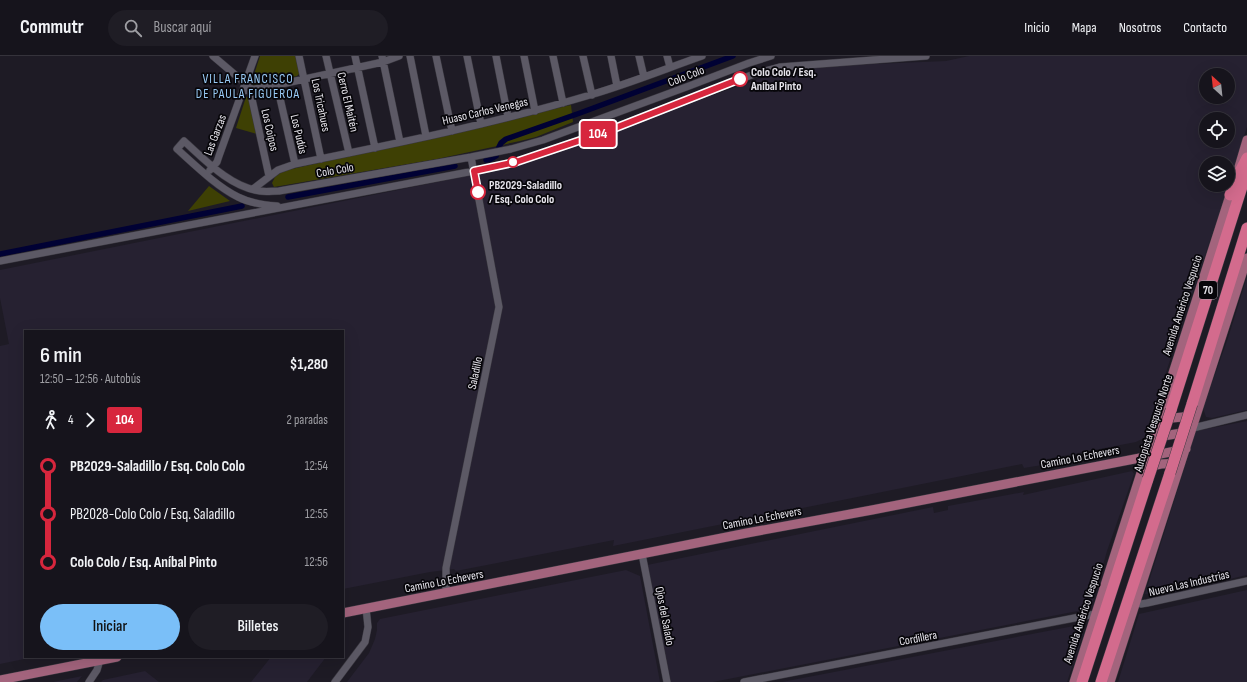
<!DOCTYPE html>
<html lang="es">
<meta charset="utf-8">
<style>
:root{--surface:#16141c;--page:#1f1d25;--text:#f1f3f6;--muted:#9e9ea3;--line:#35333b;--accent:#7abff8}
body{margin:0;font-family:"Sofia Sans Condensed",sans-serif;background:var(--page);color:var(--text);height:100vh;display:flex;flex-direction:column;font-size:15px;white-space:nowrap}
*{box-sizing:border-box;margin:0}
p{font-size:13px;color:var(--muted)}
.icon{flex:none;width:22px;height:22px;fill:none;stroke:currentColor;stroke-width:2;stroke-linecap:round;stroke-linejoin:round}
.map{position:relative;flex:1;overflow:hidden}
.sheet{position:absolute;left:24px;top:274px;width:320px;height:328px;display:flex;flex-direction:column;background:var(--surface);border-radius:0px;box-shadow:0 4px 16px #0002,0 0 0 1px var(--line)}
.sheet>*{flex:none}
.badge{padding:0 8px;border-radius:3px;font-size:14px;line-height:26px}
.needle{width:26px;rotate:333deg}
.fabs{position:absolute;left:1199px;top:12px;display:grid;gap:8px}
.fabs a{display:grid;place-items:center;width:36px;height:36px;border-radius:50%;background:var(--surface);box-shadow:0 4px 16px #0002,0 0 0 1px var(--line);font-size:20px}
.map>.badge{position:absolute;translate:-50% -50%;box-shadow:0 0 0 2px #fff}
.legs{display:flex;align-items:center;gap:6px;height:44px;padding:0 16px;font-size:13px}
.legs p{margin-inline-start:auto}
.headline{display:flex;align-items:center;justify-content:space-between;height:68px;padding:0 16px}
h1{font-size:22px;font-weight:600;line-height:30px}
.action{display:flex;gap:8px;margin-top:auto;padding:8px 16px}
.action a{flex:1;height:46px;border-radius:24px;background:var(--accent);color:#111;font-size:16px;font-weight:600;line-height:46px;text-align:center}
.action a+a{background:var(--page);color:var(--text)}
ul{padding:0 16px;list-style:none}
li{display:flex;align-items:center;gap:14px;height:48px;font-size:15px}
li i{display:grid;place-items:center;width:6px;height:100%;margin:0 5px;background:currentColor}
li i::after{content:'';width:10px;height:10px;margin:-5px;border:3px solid;border-radius:50%;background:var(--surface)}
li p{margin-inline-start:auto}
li:first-child i{background:linear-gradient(#0000 50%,currentColor 0)}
li:last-child i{background:linear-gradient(currentColor 50%,#0000 0)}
header{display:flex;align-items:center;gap:24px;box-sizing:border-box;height:56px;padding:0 20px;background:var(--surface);border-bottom:1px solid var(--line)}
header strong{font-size:19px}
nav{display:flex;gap:22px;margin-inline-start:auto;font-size:14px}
.search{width:280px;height:36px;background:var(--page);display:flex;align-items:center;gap:10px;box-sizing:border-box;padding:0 14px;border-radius:22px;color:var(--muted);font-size:15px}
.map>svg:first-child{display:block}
.built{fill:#262131;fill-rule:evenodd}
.green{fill:#3e4004}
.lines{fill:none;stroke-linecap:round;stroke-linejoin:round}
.canal{stroke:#000134;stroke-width:5.5}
.minor-casing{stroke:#39373f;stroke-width:8}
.major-casing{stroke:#39373f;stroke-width:10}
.highway-casing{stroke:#39373f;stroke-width:12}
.minor{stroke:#5c5965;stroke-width:7}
.major{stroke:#a3647d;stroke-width:9}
.highway{stroke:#d36b8d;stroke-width:11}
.highway-bridge-casing{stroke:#39373f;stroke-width:12;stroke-linecap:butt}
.highway-bridge{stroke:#d36b8d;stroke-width:11}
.line-1-casing{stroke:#fff;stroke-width:9}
.line-1{stroke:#d7263d;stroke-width:6}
.stop-1-dot{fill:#fff;stroke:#d7263d;stroke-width:2}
.labels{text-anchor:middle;stroke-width:3.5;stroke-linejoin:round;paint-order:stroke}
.shield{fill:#07060a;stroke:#a3a1a8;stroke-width:1}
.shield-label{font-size:11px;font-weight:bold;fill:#e6e4eb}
.stop-label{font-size:12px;font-weight:bold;fill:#e6e4eb;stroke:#07060a;text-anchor:start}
.street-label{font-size:12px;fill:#e6e4eb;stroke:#07060a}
.neighbourhood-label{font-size:13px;letter-spacing:1px;fill:#99cbf6;stroke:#07060a}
</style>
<header>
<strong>Commutr</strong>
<div class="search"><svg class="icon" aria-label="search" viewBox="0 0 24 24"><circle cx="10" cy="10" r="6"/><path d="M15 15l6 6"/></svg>Buscar aquí</div>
<nav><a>Inicio</a><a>Mapa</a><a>Nosotros</a><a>Contacto</a></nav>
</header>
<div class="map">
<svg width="1247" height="626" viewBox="0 0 1247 626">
<rect width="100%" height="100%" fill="#1e1b25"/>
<!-- built -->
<path class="built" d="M969 0H1247V71L1225 140 1144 382 1136 386 1047 403 1048 408 1024 412 1022 408 613 490 614 484 456 515 454 513 430 516 343 533V275H25V601H34L0 608V290L9 288 0 242V214L482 117 716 38 768 20 801 11 946 5ZM1206 19H1228V41H1206ZM1206 63H1228V85H1206ZM1206 107H1228V129H1206Z
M1247 221V354L1212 362 1206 361 1203 352 1228 282Z
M1247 365V519L1169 537 1145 538 1196 375Z
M1132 415 1134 418 1107 495 1092 549 1088 553 713 626H671L647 509 933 451 934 457 948 454V450L1024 436 1023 439Z
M626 514 640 520 660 626H347L369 597 375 583 377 574V567L380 563Z
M1247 534V626H1118L1139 558Z
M1074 570 1083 578 1067 626H782Z
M271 601H326L307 626H251Z
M145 615 159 626H101L103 624Z
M82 620 77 626H53Z"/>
<!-- green -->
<path class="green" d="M260 0H296L300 17 297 20 253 30 251 28Z
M246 41H248L257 78 236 72Z
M571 49 573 66 536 81 520 85 437 103 280 130 274 131 272 127 275 121 283 115Z
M209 130 230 145 188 155Z"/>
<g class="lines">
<!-- canal -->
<path class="canal" d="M499 91 501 87 506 83 580 57 733 0
M486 104 491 103 496 100
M288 141 455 110
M0 198 242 150"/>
<defs>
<path id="minor" d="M213 0 246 28 249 30
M299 0 321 103
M326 0 349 97
M355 0 375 92
M382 0 400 86
M410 0 426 80
M436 0 452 75
M467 0 481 68
M496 0 508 61
M524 0 535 55
M553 0 563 47
M583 0 592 39
M611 0 617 30
M639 0 644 21
M667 0 670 11
M277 29 295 108
M250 34 269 120
M243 35 277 29 383 6 399 0
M210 114 217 106 219 100 255 0
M253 133 278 114 295 108C394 88 493 68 590 39 628 28 665 13 702 0
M277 150C264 149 250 147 238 141 216 130 195 109 177 93L184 85C205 104 230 131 260 135 266 136 272 135 279 135L471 101 511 93 543 84 689 30 749 7 771 0
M0 205 474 115 516 106 603 77 754 18 780 11 926 0
M1193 372 1247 359
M642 498 667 626
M446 537V512L499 251 471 101
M1136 546 1141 548 1147 547 1247 525
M89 626 97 614 100 604
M335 626 365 586 368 571 366 552
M744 626 1095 558"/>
<path id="major" d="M1239 111 1247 84
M1161 363 1183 361 1194 358
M1157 381 1188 376
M1147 411 1161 408 1180 407
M343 557 747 477 872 454 1186 393
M0 624 117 601
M1074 626 1232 133
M1110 626 1247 202"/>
<path id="highway" d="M1230 139 1238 119 1247 102
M1192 348 1247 172
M1171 354 1247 115
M1082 626 1148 423
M1101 626 1170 417"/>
</defs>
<!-- minor casing -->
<use href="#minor" class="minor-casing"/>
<!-- major casing -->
<use href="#major" class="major-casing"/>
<!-- highway casing -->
<use href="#highway" class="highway-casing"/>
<!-- minor -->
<use href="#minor" class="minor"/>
<!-- major -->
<use href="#major" class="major"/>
<!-- highway -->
<use href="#highway" class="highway"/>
<defs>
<path id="highway-bridge" d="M1170 417 1192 348
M1148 423 1171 354"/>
</defs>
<!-- highway-bridge casing -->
<use href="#highway-bridge" class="highway-bridge-casing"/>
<!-- highway-bridge -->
<use href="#highway-bridge" class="highway-bridge"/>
</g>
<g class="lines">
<defs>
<path id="line-1" d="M478 136 474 115 516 106 605 76 740 23"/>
</defs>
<!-- line-1 casing -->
<use href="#line-1" class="line-1-casing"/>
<!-- line-1 -->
<use href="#line-1" class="line-1"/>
</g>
<!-- markers -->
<g class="stop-1-dot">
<circle cx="740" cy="23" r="7"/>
<circle cx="513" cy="106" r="5"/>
<circle cx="478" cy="136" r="7"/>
</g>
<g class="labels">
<!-- shield labels -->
<rect class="shield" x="1199" y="225" width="18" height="18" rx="3"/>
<g class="shield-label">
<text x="1208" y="238">70</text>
</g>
<!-- stop labels -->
<g class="stop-label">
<text x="751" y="20">Colo Colo / Esq.<tspan x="751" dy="14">Aníbal Pinto</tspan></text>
<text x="489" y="133">PB2029-Saladillo<tspan x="489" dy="14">/ Esq. Colo Colo</tspan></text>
</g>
<!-- street labels -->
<g class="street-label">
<text transform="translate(686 20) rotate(-21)" y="4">Colo Colo</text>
<text transform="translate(348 46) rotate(77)" y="4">Cerro El Maitén</text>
<text transform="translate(321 49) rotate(78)" y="4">Los Tricahues</text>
<text transform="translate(485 55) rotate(-13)" y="4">Huaso Carlos Venegas</text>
<text transform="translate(270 74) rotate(77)" y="4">Los Coipos</text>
<text transform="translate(299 78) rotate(77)" y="4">Los Pudús</text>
<text transform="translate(215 79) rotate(-69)" y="4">Las Garzas</text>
<text transform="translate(335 114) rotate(-10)" y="4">Colo Colo</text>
<text transform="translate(1182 249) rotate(-72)" y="4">Avenida Américo Vespucio</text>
<text transform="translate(475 317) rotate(-78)" y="4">Saladillo</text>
<text transform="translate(1153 367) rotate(-72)" y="4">Autopista Vespucio Norte</text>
<text transform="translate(1080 401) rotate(-11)" y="4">Camino Lo Echevers</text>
<text transform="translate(762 462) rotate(-11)" y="4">Camino Lo Echevers</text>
<text transform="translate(444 525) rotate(-11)" y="4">Camino Lo Echevers</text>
<text transform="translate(1189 527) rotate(-13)" y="4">Nueva Las Industrias</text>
<text transform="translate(1083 557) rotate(-72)" y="4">Avenida Américo Vespucio</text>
<text transform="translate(665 560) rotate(79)" y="4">Ojos del Salado</text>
<text transform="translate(918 582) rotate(-11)" y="4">Cordillera</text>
</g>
<!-- neighbourhood labels -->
<g class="neighbourhood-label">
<text x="248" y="27">VILLA FRANCISCO<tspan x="248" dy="15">DE PAULA FIGUEROA</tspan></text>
</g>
</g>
</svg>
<div class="fabs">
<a><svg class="needle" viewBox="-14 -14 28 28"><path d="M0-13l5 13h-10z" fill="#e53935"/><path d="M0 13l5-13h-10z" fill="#9e9ea3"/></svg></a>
<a><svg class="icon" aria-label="locate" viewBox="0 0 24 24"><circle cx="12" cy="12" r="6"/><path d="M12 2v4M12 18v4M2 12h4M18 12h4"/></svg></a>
<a><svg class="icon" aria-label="layers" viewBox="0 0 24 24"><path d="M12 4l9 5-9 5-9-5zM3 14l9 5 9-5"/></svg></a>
</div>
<b class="badge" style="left:598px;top:78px;background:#d7263d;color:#fff">104</b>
<section class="sheet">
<div class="headline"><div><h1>6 min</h1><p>12:50 – 12:56 · Autobús</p></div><b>$1,280</b></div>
<div class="legs"><svg class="icon" aria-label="walk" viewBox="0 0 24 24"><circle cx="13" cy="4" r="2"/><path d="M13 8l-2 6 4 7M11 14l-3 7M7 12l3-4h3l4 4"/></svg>4<svg class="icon" aria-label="forward" viewBox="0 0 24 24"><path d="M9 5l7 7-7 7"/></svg><b class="badge" style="background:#d7263d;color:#fff">104</b><p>2 paradas</p></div>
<ul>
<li><i style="color:#d7263d"></i><b>PB2029-Saladillo / Esq. Colo Colo</b><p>12:54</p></li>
<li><i style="color:#d7263d"></i><span>PB2028-Colo Colo / Esq. Saladillo</span><p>12:55</p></li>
<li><i style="color:#d7263d"></i><b>Colo Colo / Esq. Aníbal Pinto</b><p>12:56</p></li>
</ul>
<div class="action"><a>Iniciar</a><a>Billetes</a></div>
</section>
</div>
